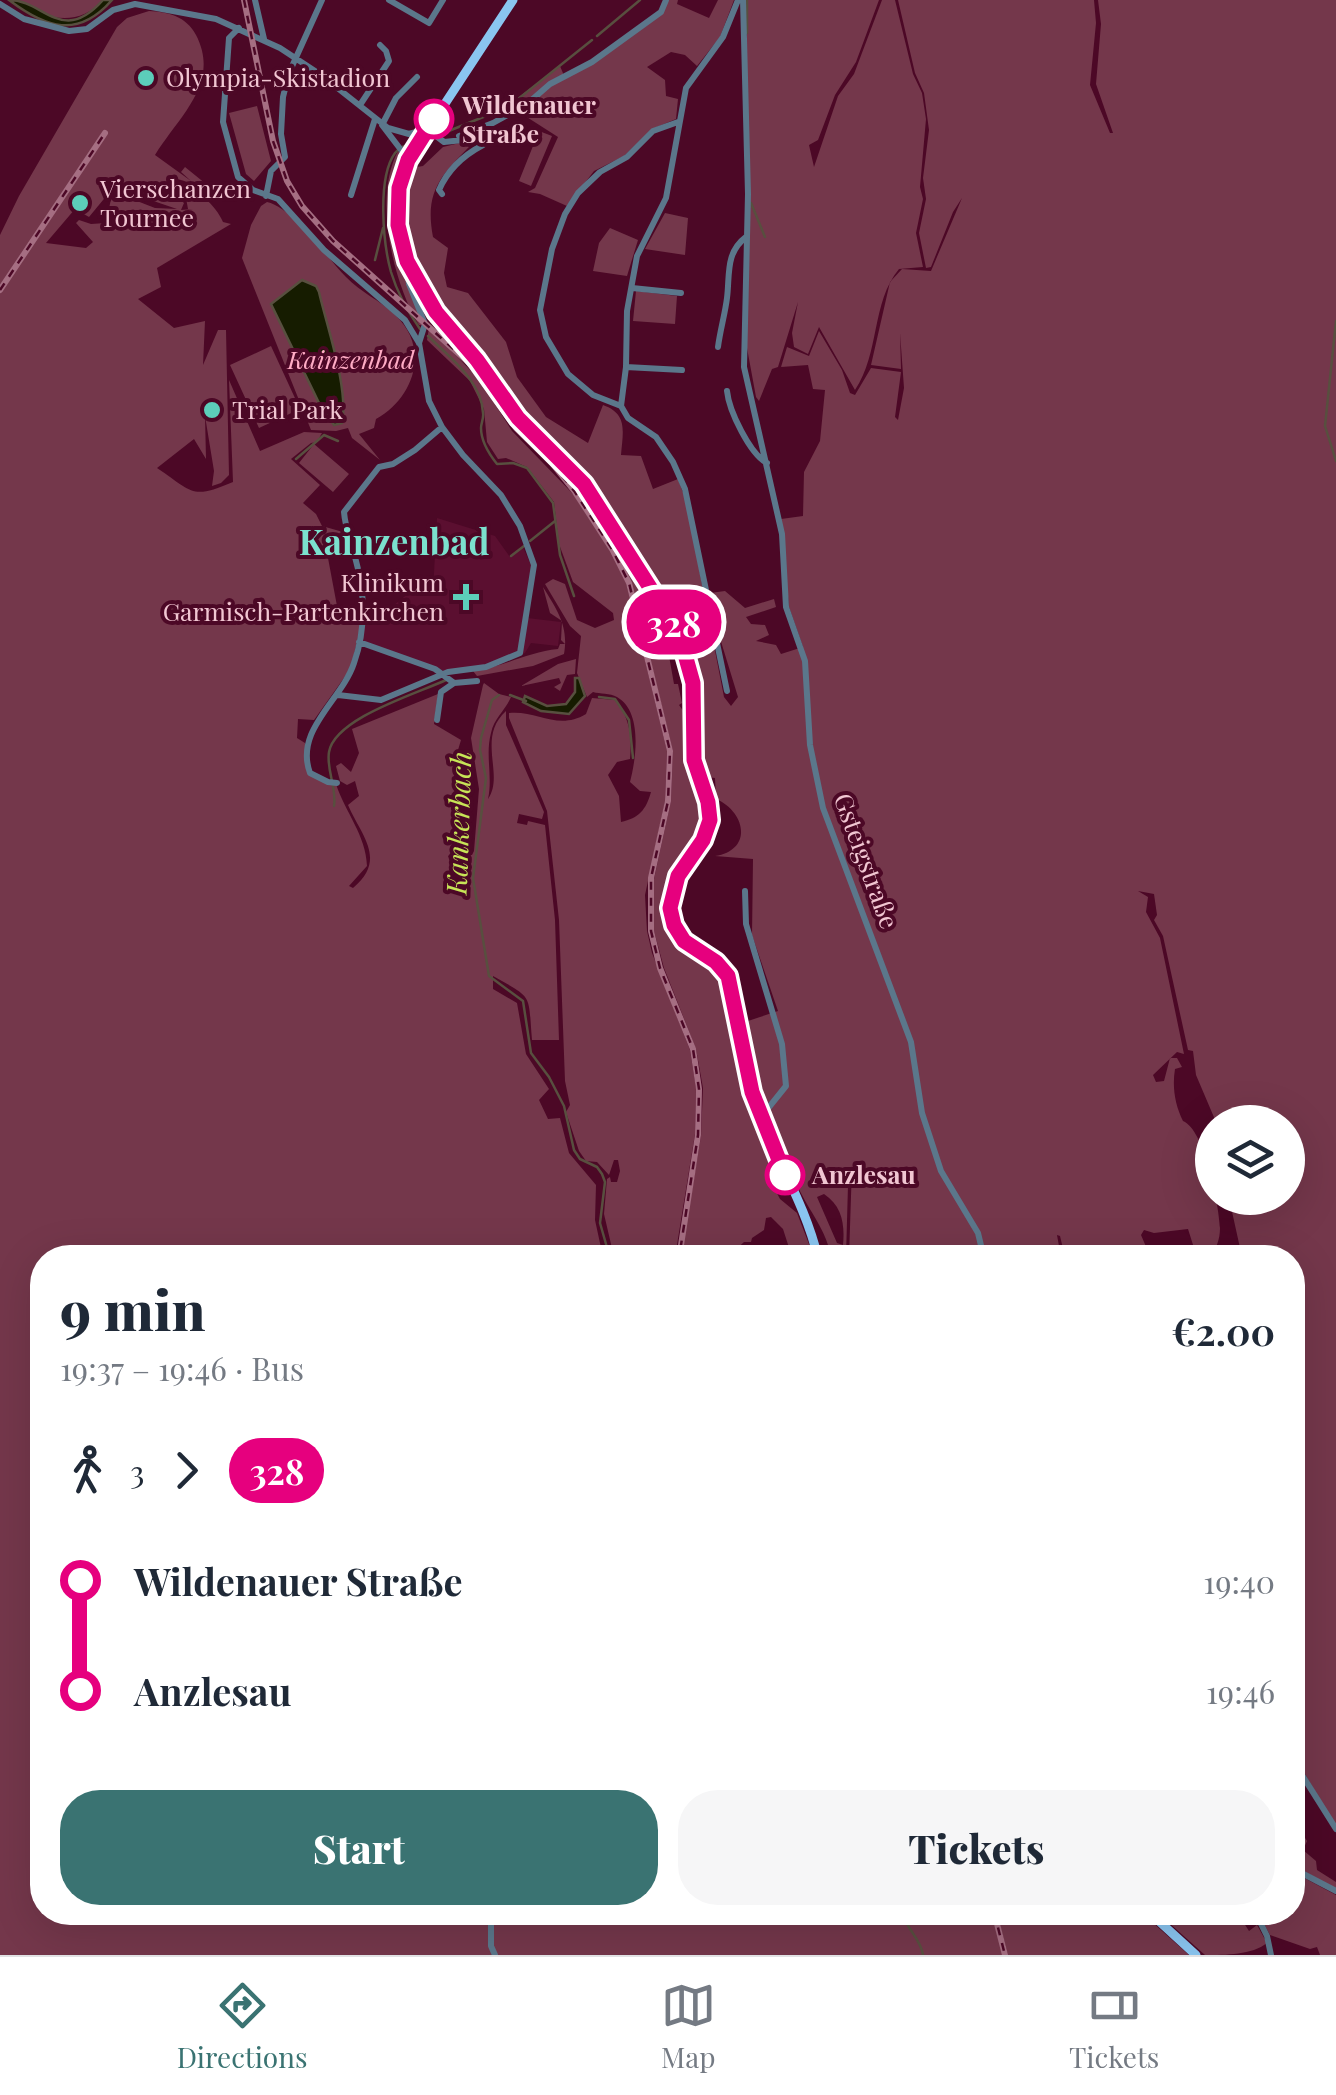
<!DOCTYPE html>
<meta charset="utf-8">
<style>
:root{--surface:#fff;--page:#f6f6f7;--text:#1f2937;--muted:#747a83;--line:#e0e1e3;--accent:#3a7372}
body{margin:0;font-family:"Playfair Display",serif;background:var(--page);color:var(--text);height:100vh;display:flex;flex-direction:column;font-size:38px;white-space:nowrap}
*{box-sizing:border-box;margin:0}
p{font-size:32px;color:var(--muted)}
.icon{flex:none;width:55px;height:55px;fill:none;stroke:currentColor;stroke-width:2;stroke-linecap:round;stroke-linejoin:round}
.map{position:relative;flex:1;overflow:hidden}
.side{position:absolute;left:30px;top:1245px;width:1275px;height:680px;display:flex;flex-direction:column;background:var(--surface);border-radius:40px;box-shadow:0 10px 40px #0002}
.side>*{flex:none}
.badge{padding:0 20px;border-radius:32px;font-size:35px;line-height:65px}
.tools{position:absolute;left:1195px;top:1105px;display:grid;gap:20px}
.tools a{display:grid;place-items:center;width:110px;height:110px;border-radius:50%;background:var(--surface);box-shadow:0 10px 40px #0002;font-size:50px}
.map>.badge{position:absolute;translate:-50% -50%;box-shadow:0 0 0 5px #fff}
.legs{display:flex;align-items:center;gap:15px;height:110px;padding:0 30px;font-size:32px}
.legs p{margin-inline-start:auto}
.overview{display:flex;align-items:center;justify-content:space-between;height:170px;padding:0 30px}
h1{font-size:55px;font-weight:800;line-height:75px}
.primary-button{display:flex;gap:20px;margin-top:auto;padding:20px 30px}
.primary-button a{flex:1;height:115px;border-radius:40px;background:var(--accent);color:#fff;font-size:40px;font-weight:800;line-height:115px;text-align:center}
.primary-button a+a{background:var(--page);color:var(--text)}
ul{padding:0 30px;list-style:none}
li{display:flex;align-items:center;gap:35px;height:110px;font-size:38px}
li i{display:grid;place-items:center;width:15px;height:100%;margin:0 12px;background:currentColor}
li i::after{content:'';width:25px;height:25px;margin:-12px;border:8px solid;border-radius:50%;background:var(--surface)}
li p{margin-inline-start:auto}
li:first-child i{background:linear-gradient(#0000 50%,currentColor 0)}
li:last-child i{background:linear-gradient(currentColor 50%,#0000 0)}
.menu{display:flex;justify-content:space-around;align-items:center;height:140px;border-top:2px solid var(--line);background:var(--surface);font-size:28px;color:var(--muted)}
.menu a{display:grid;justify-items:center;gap:5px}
.menu .active{color:var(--accent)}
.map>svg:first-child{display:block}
.built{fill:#5b0f30}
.green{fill:#74374b;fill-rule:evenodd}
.water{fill:#161c00;stroke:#584f3f;stroke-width:2.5}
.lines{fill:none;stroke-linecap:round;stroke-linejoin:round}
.stream{stroke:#584f3f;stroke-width:2.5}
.minor{stroke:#5b778b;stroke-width:6}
.major{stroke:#8ac5f0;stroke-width:9}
.rail-casing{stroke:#a56e82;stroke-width:6}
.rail{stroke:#4c0826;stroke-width:2.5;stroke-dasharray:8;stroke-linecap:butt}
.line-1-casing{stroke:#fff;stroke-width:22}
.line-1{stroke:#e6007e;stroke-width:15}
.poi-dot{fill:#5cceba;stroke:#4c0826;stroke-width:4}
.stop-1-dot{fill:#fff;stroke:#e6007e;stroke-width:5}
.labels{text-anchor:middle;stroke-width:8;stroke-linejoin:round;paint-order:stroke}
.poi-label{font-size:25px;fill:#f1c6d2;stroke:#4c0826;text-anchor:start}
.stop-label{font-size:25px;font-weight:bold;fill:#f1c6d2;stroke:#4c0826;text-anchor:start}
.park-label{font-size:25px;font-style:italic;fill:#ffacc5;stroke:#4c0826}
.street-label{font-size:25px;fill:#f1c6d2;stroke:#4c0826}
.water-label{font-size:28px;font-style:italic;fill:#c7e457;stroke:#4c0826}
.district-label{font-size:35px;font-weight:bold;fill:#7be1ce;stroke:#4c0826}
</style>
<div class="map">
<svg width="1336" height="1955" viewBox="0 0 1336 1955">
<rect width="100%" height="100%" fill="#4c0826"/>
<!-- built -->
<path class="built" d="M437 518 495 536 510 557 523 547 533 570 527 618 561 622 558 646 531 643 525 653 498 666 449 675 359 642 364 614 394 605 409 593 433 591Z"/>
<!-- green -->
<path class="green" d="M18 0H103C79 27 46 21 18 0Z
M667 0H678L677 4 709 18 718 0H734L720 37 697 66 685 55 671 52 647 67 665 80 666 96 678 99 676 119 652 129 624 156 594 171 567 206 540 194 528 192 535 188 558 137 508 105 560 66 565 78 662 14Z
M747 0H879L856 62 835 95 818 140 809 145 814 167 838 96 854 74 882 0H895L913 74 922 93 926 119 920 187 923 199 916 233 923 267 899 269C871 303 880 353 855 390L819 327 808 354 794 347 792 333 798 302 778 367 772 369 759 401 756 397 747 348Z
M898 0H1094L1096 23 1090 85 1110 133H1113L1096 84 1101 24 1098 0H1336V1826L1293 1754 1292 1540 1297 1530 1296 1510 1292 1508V1258L1242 1257 1229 1198H1288V1122H1216L1196 1075 1193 1051 1188 1050 1163 936 1154 920 1157 915 1154 894 1138 891 1148 897 1146 912 1160 938 1184 1054 1177 1052 1153 1075 1156 1082 1164 1081 1170 1058H1177L1182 1067 1175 1069C1172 1087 1175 1105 1183 1121 1205 1130 1219 1205 1220 1228 1220 1240 1216 1249 1210 1257H1186L1194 1248 1188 1229 1154 1233 1144 1230 1141 1235 1147 1249 1146 1257H1065L1060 1236 1057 1235 1061 1257H988L985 1250 965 1257H849L852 1166 848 1185 846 1257H831C827 1231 809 1211 798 1187 773 1134 751 1080 742 1023L778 1011 752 935 753 859 715 856C753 850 746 812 716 799L715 778 707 777C694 720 709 670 677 614 664 592 648 572 634 551 616 523 601 493 580 468 563 448 539 436 523 417 507 398 494 375 479 355 437 303 377 238 417 167L423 166 443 147 472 140 474 142C442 174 424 190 433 237L448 248 444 273 447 287 468 293 506 342 517 377 546 417 588 443 603 405C628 414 623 431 621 455L641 456 653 489 678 479 687 503 703 590 694 598 698 614 709 620 724 697 731 706 738 697 715 622 710 593 725 591 745 608 774 599 776 607 746 617 751 624 765 625 769 635 756 641 776 645 781 654 803 647 789 607 781 519 803 516 804 472 820 441 825 390 813 389 808 365 781 367 787 347 809 356 819 331 842 370 850 393 855 395 871 368 901 372 895 417 898 420 904 388 900 333 901 369 871 365 890 282 902 269 931 271 962 198 953 212 931 267 926 268 919 233 926 199 923 178 929 130 924 93 915 73ZM824 1194C842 1206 845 1224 843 1245L837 1243 817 1197Z
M149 11C168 12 186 16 196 35 221 83 179 116 155 155L191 181 181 172 185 167 222 197 214 202C209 193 188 180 176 179L169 189 184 203 181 210 193 209H188L186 198 176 191 178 184C196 188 216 205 223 222L231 224 157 268 161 287 138 299 174 328 205 321 203 365 218 330H226L229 475 221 483 212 486 214 471 205 416 206 459 194 439 157 468C193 492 191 500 233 482L229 380 260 451 304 432 322 433 317 442 311 443 291 459 320 485 303 503 316 514 322 526 343 532 328 558 337 606H354L363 615 351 668 314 720 298 719 297 738 305 743V764L309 773 336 784C345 812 366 835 367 866L349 886 353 888C387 859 362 837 348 805L359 796 355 781 347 785 340 781 336 766 341 763 351 772 359 753 352 729 438 694 434 724 461 740 458 750 468 793 460 811 456 849 448 856 453 871 461 873 466 855H472L474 851 479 789 471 738 483 685 484 683 499 694 511 697C505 711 494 718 491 733 485 755 493 777 488 799 505 775 476 738 506 711V725L544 812 542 819 519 814 517 823 527 825 528 821 545 825 555 920 559 1040H532C528 993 534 999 493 976V989L517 1003 526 1054 549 1089 539 1100 548 1119 560 1118 569 1153 596 1185 595 1220 603 1257 42 1258V1912H991L1003 1955H0V235L19 196 117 27 127 18ZM118 189 177 209 155 208 119 194 111 199 106 223 91 224 79 220 76 223 93 242 86 248 46 243 75 209 89 217 108 194Z
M257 106 271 161 254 181 246 174 229 113Z
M539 131 552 136 531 186 519 181Z
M398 151 404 158C383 215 403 270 422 325H419C393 283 373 197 398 151Z
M267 202C294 208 326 257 346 277 361 293 380 300 395 315 431 348 414 398 376 419L374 428 359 434 380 460 352 438 348 428 336 431 311 430 242 258 251 225 261 206Z
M665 213 688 218 685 255 645 249Z
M610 228 638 240 627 276 593 271 599 243Z
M636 291 677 296 675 324 633 321Z
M429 328 479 379 512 431 573 494 610 550 626 583 667 751 665 801 645 895 647 931 652 953 690 1050 696 1088 695 1134 675 1257H614L604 1214 607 1179 610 1177 611 1182H617L620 1171 618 1160H614L609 1175 597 1162 586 1161 579 1151 566 1112 570 1105 565 1081 559 920 547 811 509 718V713C537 710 558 731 586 714L592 698 615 700C630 717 632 737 630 759L617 762 608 775 619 796 621 822C639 818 646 810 651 792L640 791 630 782C636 759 643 712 617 697 610 693 600 694 593 692L587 697 577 673 581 636 570 626 545 584 553 579 565 584 577 620 595 628 614 620 613 613 573 582 559 544 554 502 527 467 506 458 498 459 487 442 484 409 470 381 427 340Z
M271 346 300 409 259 428 230 365Z
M531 440C587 479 618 543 655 599L661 613 660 620 666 618 669 637 666 639 674 684H678L682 703 679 705 689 719 690 761 703 804 704 820 698 837 668 884 665 908 670 926 681 943 713 967 723 979 742 1076 767 1144 770 1180 780 1199 797 1213 814 1257H792L783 1229 771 1217 766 1218 764 1230 752 1238 751 1242H744L728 1257H681L701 1136 703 1088 696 1049 664 968 654 931V879L671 801 673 751 631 582C606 530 573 480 531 440Z
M314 444 349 474 333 492 299 463Z
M543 587C557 610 569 626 564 654L533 666 477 676 473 671C503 667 528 652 558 649L560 644H565L561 640 562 621 550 613Z
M576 659 575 674 567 675 560 691 554 687 561 683 559 678 521 686 558 664Z
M1292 1818 1307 1841 1303 1850 1316 1861 1317 1870 1336 1882V1889L1293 1865Z
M1293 1872 1336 1895V1955H1320L1317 1947 1310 1949 1270 1935 1258 1913 1292 1912Z
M997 1913H1142L1189 1955H1008Z
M1158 1913H1209L1214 1920 1238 1914 1249 1931 1257 1925 1267 1943C1252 1955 1226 1955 1205 1955Z"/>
<!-- water -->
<path class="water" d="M9 0C44 0 62 46 103 0H112C78 39 46 28 9 0Z
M302 280 316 286 319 292C327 327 349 389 342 423L334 425 320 405 271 304Z
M575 678H579L585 696 569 714 541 711 523 702 525 696 547 706 566 704 575 692Z"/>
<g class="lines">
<!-- stream -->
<path class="stream" d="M747 0V33
M597 36 640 0
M424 141 508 107 592 40
M416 143C408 145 400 146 395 153 377 178 383 243 391 272 397 292 408 312 420 329
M751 203 765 237
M375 260 383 228
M1336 321 1325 426 1336 461
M428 336C448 356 482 381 483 413 484 418 481 423 481 428 481 442 489 454 497 464L513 463 527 468 553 503 560 555 574 596
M296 459 324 435 338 441
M530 541 555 521
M511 556 524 546
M499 695 492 700 481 738 480 750 486 778 473 878 489 976 523 1001 531 1053 549 1077 564 1106 574 1150 580 1159 597 1167 602 1174 605 1182 600 1223 610 1258
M510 695 526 701
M599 697 615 699 629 720 633 758
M334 806C337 787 326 770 329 752 335 718 416 694 446 680
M902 1912C906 1929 921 1939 923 1955"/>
<!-- minor -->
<path class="minor" d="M255 0 264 39
M389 0 429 23 443 0
M743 0 748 194 744 367 782 534 786 607 805 661 810 745 823 808 911 1042 922 1113 941 1171 978 1233 984 1258
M0 4 24 19 69 31 87 29 113 10 135 4 216 19 280 48 321 75 388 128 409 134 427 129 444 142 482 138 483 145C464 155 448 169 439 190L442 194
M239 28 229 38 223 122 238 177 253 190 278 199 324 250 405 320 419 343 429 401 442 427 463 455 501 495 520 526 534 565 520 653 486 667 448 672 381 700 338 695
M360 105 389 61 386 51 380 45
M678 122 653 131 627 157 600 172 578 193 565 214 552 249 540 310 546 337 568 374 593 395 621 406 628 418 656 437 673 462 685 489 727 691
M459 136 493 123 527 104 550 84 592 62 661 12 666 0
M408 159 382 125 396 98 417 77
M351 195 375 119
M266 196 271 171 285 157 281 134 283 97 289 73 322 0
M407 261 409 284 425 324 419 343
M632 288 681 293
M718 347C720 331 725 314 727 298 730 275 725 253 746 237
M626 367 682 370
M727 391C729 411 750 454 767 463
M621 406 626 367 627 311 637 256 666 198 686 88 723 37 738 0
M359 642 435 669 454 683 477 681
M437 720 441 692 454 683
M337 783 328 782 310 773C294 730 342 700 354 663 366 629 365 592 355 557 351 542 345 527 344 512L379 467 393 464 415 450 442 427
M745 891 746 924 782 1044 786 1086 761 1117
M1292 1759 1336 1829
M1292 1868 1336 1891
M491 1912V1946L495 1955
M1255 1912 1267 1936 1271 1955"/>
<!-- major -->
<path class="major" d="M513 0 408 160 398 198 400 235 415 279 436 312 477 360 525 426 565 460 584 483 679 633 693 683 694 760 708 802 710 821 703 840 678 876 670 908 674 925 684 941 716 963 727 977C742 1015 741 1059 754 1099 772 1153 805 1202 818 1258
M1149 1912 1196 1955"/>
<defs>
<path id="rail" d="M244 0 273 141 287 181 302 206 333 241 469 363 516 428 551 462 575 492 612 549 629 583 670 751 668 801 651 878V931L660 968 693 1049 699 1089 698 1135 679 1258
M0 290 105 133
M994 1912 1005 1955"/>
</defs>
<!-- rail casing -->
<use href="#rail" class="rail-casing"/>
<!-- rail -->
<use href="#rail" class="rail"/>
</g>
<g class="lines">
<defs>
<path id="line-1" d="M434 119 408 160 399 188 398 225 407 261 436 312 477 360 518 418 584 484 679 633 693 683 694 760 708 802 710 820 703 840 678 876 670 908 674 925 684 941 716 962 728 976 752 1092 785 1175"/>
</defs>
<!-- line-1 casing -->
<use href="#line-1" class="line-1-casing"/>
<!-- line-1 -->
<use href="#line-1" class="line-1"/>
</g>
<!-- markers -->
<g class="poi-dot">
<circle cx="146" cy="78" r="10"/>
<circle cx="80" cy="203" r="10"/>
<circle cx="212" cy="410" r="10"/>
<path d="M461 582h10v10h10v10h-10v10h-10v-10h-10v-10h10z"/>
</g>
<g class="stop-1-dot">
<circle cx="434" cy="119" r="18"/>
<circle cx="785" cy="1175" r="18"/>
</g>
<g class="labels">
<!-- poi labels -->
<g class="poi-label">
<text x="166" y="87">Olympia-Skistadion</text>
<text x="100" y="198">Vierschanzen<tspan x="100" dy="29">Tournee</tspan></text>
<text x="232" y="419">Trial Park</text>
<text x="444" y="592" text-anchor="end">Klinikum<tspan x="444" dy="29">Garmisch-Partenkirchen</tspan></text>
</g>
<!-- stop labels -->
<g class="stop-label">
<text x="462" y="114">Wildenauer<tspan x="462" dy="29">Straße</tspan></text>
<text x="812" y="1184">Anzlesau</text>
</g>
<!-- park labels -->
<g class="park-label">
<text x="351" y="369">Kainzenbad</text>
</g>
<!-- street labels -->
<g class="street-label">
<text transform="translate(866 861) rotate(70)" y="9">Gsteigstraße</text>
</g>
<!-- water labels -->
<g class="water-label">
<text transform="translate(459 823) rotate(-88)" y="10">Kankerbach</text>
</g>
<!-- district labels -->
<g class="district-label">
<text x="394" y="555">Kainzenbad</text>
</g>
</g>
</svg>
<div class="tools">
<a><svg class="icon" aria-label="layers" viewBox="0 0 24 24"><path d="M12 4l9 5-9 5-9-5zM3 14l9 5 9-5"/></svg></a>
</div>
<b class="badge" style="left:674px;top:622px;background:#e6007e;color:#fff">328</b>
<section class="side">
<div class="overview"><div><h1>9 min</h1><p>19:37 – 19:46 · Bus</p></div><b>€2.00</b></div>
<div class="legs"><svg class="icon" aria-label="walk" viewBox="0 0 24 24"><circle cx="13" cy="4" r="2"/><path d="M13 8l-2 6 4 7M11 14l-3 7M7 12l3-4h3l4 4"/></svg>3<svg class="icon" aria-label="forward" viewBox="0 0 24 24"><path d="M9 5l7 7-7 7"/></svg><b class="badge" style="background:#e6007e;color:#fff">328</b></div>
<ul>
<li><i style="color:#e6007e"></i><b>Wildenauer Straße</b><p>19:40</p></li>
<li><i style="color:#e6007e"></i><b>Anzlesau</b><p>19:46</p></li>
</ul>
<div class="primary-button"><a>Start</a><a>Tickets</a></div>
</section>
</div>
<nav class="menu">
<a class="active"><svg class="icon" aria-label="directions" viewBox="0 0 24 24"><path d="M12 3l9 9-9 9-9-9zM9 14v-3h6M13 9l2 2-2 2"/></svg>Directions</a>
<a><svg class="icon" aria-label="map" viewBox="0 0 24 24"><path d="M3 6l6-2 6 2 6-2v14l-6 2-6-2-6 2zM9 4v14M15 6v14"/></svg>Map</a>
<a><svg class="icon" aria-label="tickets" viewBox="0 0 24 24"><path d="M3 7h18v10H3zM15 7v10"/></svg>Tickets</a>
</nav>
